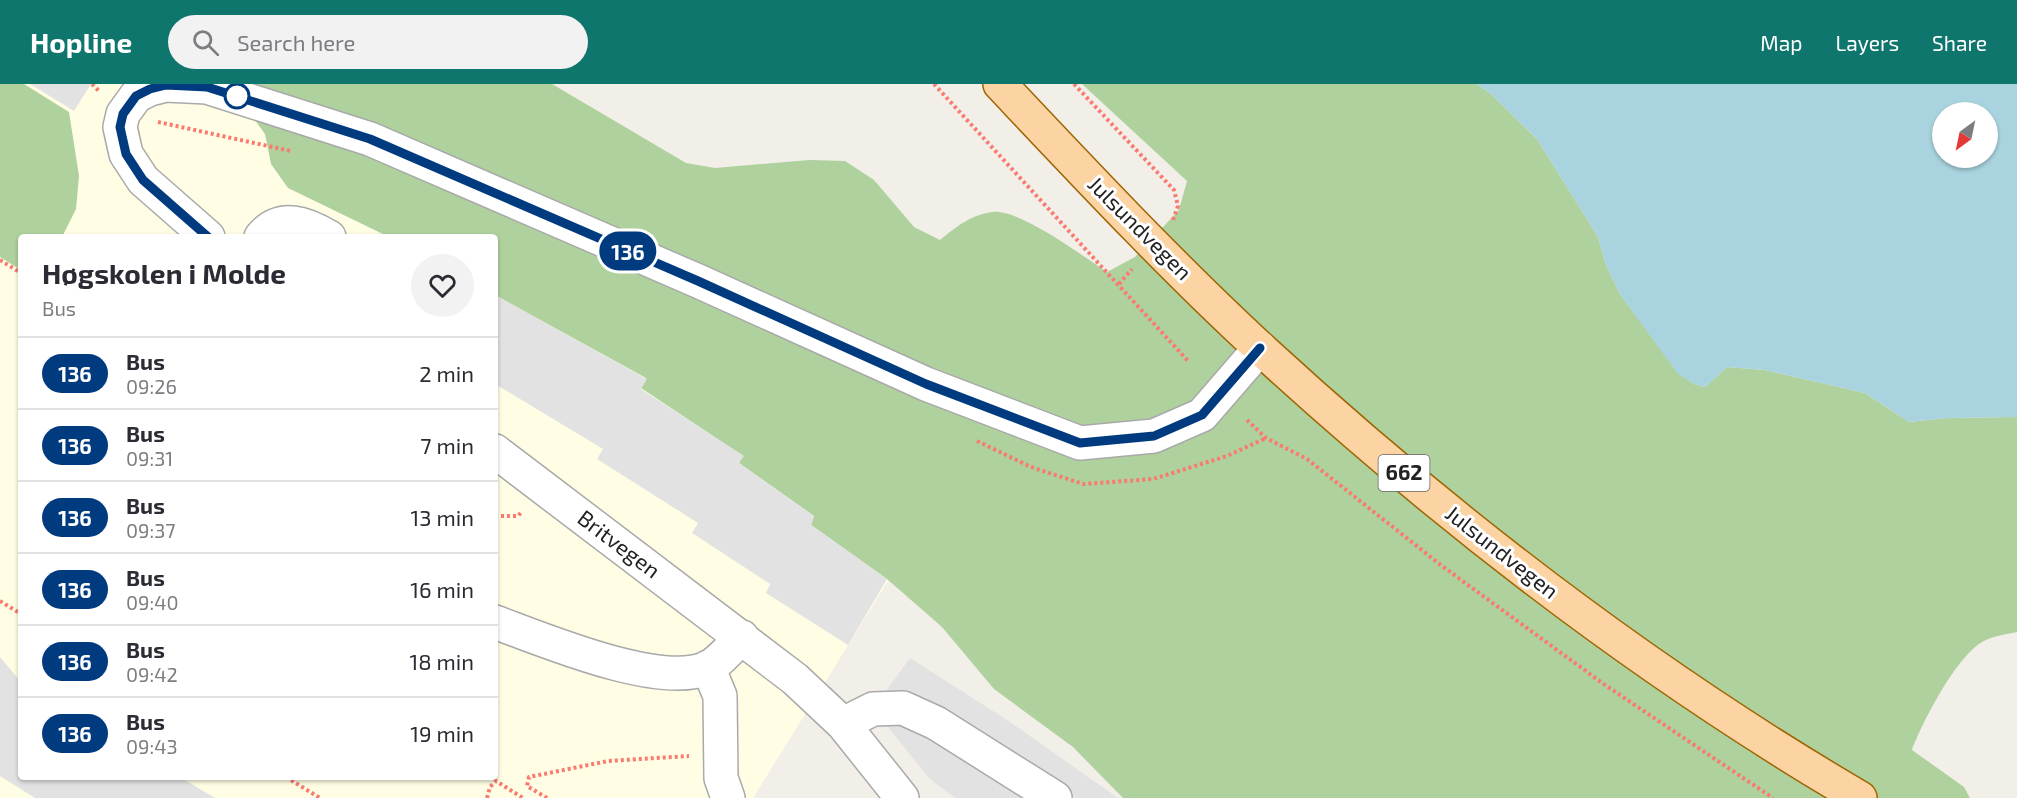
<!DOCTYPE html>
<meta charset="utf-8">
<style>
:root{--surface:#fff;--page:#f2f2f3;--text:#2b2b33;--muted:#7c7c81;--line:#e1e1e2;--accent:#0f766e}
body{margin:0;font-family:"Exo 2",sans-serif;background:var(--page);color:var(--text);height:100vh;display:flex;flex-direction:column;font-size:22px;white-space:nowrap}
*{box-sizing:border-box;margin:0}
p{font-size:20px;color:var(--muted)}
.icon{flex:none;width:33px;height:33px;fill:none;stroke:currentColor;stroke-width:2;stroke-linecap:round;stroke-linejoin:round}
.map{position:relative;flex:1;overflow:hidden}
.sheet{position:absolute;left:18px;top:150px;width:480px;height:546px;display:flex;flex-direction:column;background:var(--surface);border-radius:6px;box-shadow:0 2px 4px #0004}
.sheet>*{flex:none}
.badge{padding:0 12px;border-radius:20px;font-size:21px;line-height:39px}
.needle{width:39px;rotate:213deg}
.fabs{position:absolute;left:1932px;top:18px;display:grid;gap:12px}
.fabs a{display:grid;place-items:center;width:66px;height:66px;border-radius:50%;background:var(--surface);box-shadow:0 2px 4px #0004;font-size:30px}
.map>.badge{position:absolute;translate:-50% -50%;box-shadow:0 0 0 3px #fff}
.round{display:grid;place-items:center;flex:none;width:63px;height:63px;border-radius:32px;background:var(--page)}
.head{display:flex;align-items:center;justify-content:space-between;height:102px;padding:0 24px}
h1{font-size:28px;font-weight:700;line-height:45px}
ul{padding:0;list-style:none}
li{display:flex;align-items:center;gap:18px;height:72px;padding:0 24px;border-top:2px solid var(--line)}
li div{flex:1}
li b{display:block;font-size:22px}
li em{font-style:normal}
li .badge{min-width:66px;font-weight:700;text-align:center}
header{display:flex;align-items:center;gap:36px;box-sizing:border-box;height:84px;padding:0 30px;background:var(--accent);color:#fff}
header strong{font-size:28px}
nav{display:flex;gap:33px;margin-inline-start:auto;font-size:21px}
.search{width:420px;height:54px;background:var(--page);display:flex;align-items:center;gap:15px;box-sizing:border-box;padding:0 21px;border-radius:33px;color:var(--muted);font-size:22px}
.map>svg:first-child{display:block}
.education{fill:#fffee4;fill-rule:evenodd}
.forest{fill:#aed19d}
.parking{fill:#e2e2e2}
.water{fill:#a9d4df;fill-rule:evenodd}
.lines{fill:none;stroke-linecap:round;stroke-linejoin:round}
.minor-casing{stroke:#a9a9a9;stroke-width:36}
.major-casing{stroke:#9f6500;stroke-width:36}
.path{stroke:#fb7a70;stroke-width:4;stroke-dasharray:3 3;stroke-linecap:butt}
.minor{stroke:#fff;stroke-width:33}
.major{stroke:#fcd3a3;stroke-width:33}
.line-casing{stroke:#fff;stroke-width:14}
.line{stroke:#003b80;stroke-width:9}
.stop-dot{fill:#fff;stroke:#003b80;stroke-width:3}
.labels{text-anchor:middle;stroke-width:6;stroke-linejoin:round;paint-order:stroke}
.shield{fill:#fff;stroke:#646464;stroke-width:1.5}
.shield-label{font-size:21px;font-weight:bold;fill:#222}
.street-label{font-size:22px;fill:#222;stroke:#fff}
</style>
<header>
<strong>Hopline</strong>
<div class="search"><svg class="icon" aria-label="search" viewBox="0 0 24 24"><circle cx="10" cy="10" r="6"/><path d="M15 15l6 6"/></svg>Search here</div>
<nav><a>Map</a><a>Layers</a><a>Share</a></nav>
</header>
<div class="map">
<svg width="2017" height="714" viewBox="0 0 2017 714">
<rect width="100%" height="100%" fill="#f2eee8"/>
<!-- education -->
<path class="education" d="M0 0H387L1016 291 753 714H0ZM21 153H495V693H21Z"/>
<!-- forest -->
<path class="forest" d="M0 0H24L69 28 79 92 76 125 62 153H21V186L0 173Z
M229 0H552L686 79 715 84 810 76 845 77 874 96 914 143 940 156C956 143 972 130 993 128 1020 125 1084 173 1107 188L1135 173 1179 126 1187 97 1082 0H1477L1491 10 1537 55 1598 153 1606 181 1620 210 1678 289 1694 300 1705 303 1727 283 1765 286 1865 309 1909 338 1946 334 2017 333V548C2007 550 1995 552 1986 556 1958 568 1922 639 1912 666L1964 703 1970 714H1123L1073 663 994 605 942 543 887 495 811 441 814 432 739 379 743 372 641 304 646 294 495 211V153H389L288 104 271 80 265 50Z"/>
<!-- parking -->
<path class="parking" d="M30 0H91L74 27Z
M495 211 647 295 641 305 744 372 739 379 814 432 811 441 887 495 848 561 766 509 770 500 692 449 698 439 597 375 603 365 495 300Z
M0 573 21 598V693H180L215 714H35L0 692Z
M910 574 1010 638 1118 714H955L930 695 873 625Z"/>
<!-- water -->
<path class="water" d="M1477 0H2017V333L1946 334 1909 338 1865 309 1765 286 1727 283 1705 303 1694 300 1678 290 1620 210 1606 181 1598 153 1537 55 1491 10ZM1942 28H1988V74H1942Z"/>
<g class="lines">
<defs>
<path id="minor" d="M208 153 143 96 126 70 120 43 123 30 136 12 150 5 166 1 207 3 370 55 698 197 926 300 1080 359 1154 352 1202 331 1260 264
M261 153C281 129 307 140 329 153
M495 367 795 595 843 640 902 714
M495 538C544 556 660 605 707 584 720 578 732 562 742 553
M708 583 720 612 721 694 728 714
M843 640 873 625 903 624 936 639 1055 714"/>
<path id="major" d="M1000 0C1085 90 1170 181 1261 265 1445 434 1645 588 1860 714"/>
</defs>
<!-- minor casing -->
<use href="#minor" class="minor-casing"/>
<!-- major casing -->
<use href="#major" class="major-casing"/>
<!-- path -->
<path class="path" d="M92 0 100 8
M934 0 1189 278
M1074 0 1174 106 1178 122 1173 136
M158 38 291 67
M0 176 21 189
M1119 200 1132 185
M1247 336 1266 354 1307 375 1442 482 1605 601 1773 714
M977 357 1031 383 1083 400 1153 395 1227 372 1266 354
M495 432H518L522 427
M0 517 21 530
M286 693 320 714
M487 714 490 703 496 697 523 714
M547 714 527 702 529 693 608 677 689 672"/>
<!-- minor -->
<use href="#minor" class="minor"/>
<!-- major -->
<use href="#major" class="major"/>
</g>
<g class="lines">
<defs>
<path id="line" d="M208 153 143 96 126 70 120 43 123 30 136 12 150 5 166 1 207 3 370 55 698 197 926 300 1080 359 1154 352 1202 331 1260 264"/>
</defs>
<!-- line casing -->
<use href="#line" class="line-casing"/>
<!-- line -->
<use href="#line" class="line"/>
</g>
<!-- markers -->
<circle class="stop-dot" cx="237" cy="12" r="12"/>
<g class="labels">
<!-- shield labels -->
<rect class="shield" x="1378.5" y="371" width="51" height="36" rx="4.5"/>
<g class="shield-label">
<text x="1404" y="396">662</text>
</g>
<!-- street labels -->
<g class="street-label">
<text transform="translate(1140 144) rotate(45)" y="8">Julsundvegen</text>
<text transform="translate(619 460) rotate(37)" y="8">Britvegen</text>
<text transform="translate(1502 468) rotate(38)" y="8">Julsundvegen</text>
</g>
</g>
</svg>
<div class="fabs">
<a><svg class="needle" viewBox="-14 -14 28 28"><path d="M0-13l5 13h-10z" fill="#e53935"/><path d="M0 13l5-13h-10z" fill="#7c7c81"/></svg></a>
</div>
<b class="badge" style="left:628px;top:167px;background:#003b80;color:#fff">136</b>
<section class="sheet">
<div class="head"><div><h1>Høgskolen i Molde</h1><p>Bus</p></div><a class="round"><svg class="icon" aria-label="heart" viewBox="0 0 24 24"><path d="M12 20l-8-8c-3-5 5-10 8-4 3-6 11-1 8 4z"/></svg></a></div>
<ul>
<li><span class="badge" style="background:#003b80;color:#fff">136</span><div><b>Bus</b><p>09:26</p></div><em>2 min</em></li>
<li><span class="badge" style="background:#003b80;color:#fff">136</span><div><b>Bus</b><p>09:31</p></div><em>7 min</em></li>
<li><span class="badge" style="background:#003b80;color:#fff">136</span><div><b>Bus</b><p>09:37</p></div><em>13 min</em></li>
<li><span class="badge" style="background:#003b80;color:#fff">136</span><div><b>Bus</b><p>09:40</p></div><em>16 min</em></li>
<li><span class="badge" style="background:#003b80;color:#fff">136</span><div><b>Bus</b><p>09:42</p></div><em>18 min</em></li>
<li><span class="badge" style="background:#003b80;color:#fff">136</span><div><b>Bus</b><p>09:43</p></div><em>19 min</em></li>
</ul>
</section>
</div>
